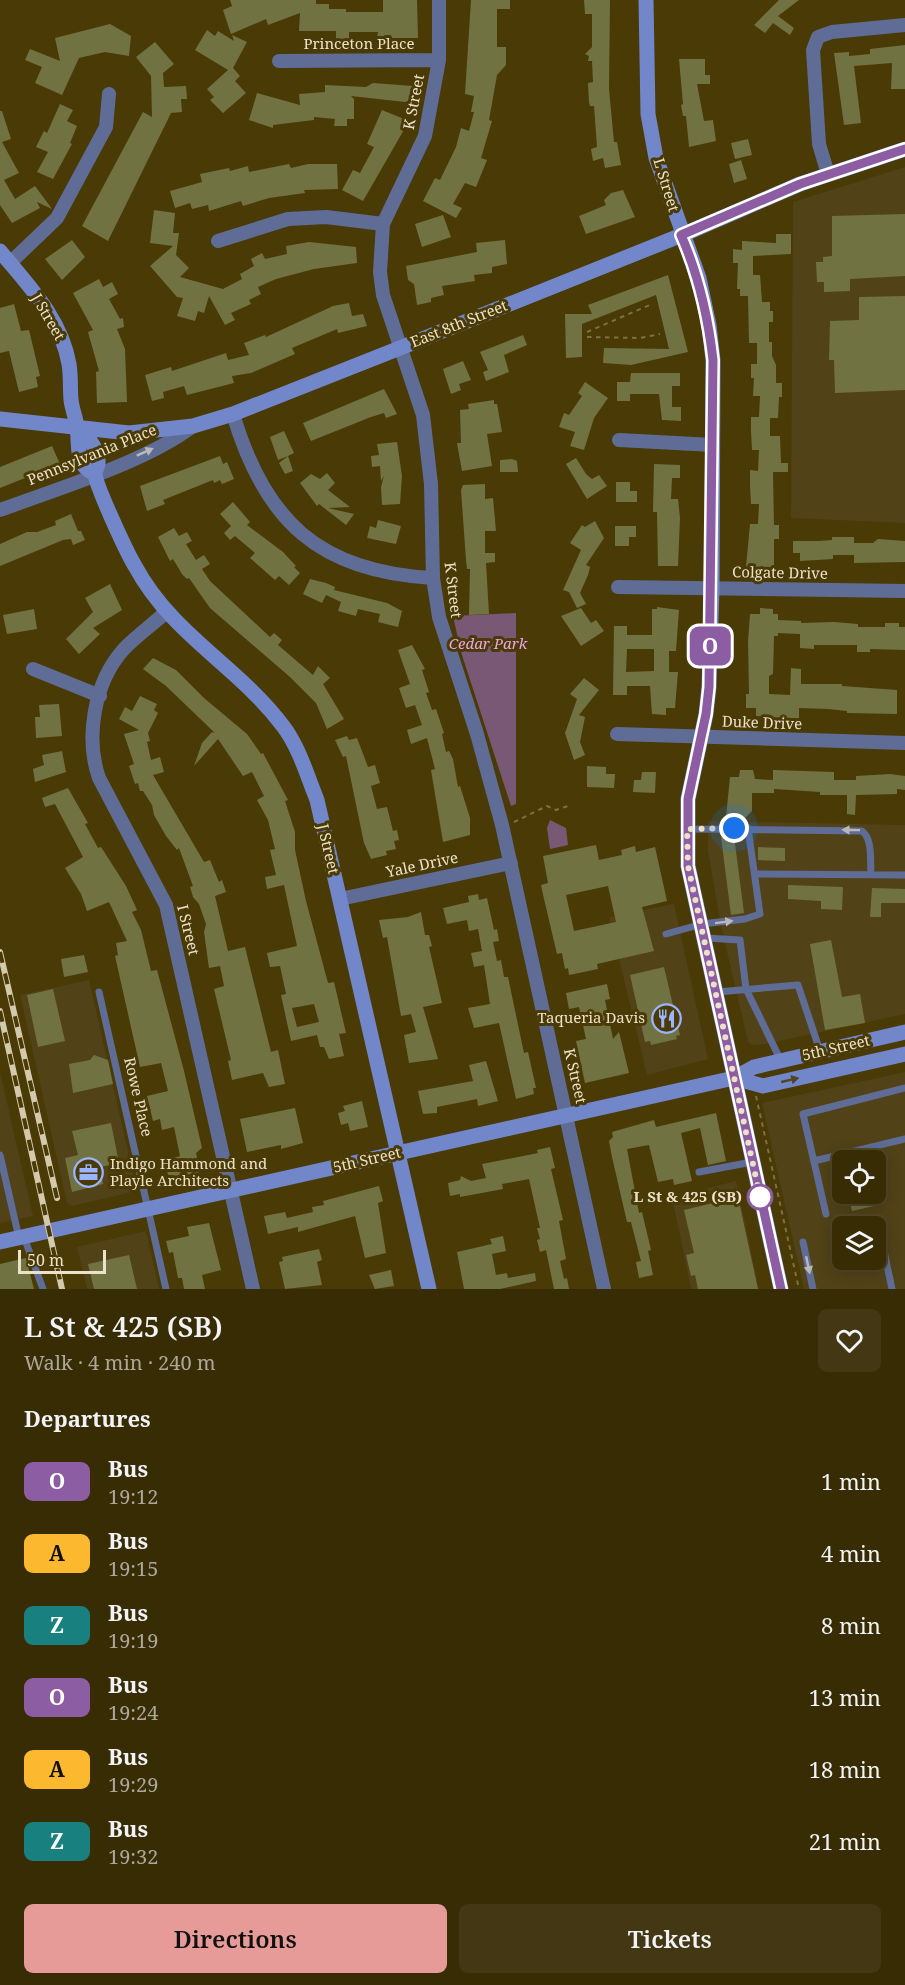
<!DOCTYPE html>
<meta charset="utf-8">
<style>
:root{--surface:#382c04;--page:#433813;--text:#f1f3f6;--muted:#aba79a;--line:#524826;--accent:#e69b98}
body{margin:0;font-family:"Noto Serif",serif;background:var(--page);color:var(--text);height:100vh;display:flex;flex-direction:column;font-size:22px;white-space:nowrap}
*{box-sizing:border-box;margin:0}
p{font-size:20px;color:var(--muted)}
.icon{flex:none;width:33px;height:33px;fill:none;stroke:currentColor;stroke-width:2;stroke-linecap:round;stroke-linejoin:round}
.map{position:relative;height:1289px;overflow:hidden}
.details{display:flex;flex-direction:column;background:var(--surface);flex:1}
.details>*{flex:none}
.badge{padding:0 12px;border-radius:9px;font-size:21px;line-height:39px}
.tools{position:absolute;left:832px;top:1150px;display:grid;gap:12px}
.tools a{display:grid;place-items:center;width:54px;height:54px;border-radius:9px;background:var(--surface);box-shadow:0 3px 15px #0003,0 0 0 2px var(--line);font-size:30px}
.scale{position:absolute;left:18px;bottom:15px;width:88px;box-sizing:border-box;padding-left:6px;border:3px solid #ebe2c9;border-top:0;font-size:16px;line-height:21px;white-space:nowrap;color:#ebe2c9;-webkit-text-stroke:4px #4a3a06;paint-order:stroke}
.you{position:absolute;width:30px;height:30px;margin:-15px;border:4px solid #fff;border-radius:50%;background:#1a73e8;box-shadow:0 0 0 9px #1a73e833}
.map>.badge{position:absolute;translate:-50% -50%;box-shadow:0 0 0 3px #fff}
h2{padding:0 24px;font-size:22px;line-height:54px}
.round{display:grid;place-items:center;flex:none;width:63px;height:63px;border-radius:9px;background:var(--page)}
.summary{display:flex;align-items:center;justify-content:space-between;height:102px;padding:0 24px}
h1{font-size:28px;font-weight:600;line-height:45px}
.primary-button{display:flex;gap:12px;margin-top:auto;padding:12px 24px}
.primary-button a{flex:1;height:69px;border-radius:9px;background:var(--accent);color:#111;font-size:24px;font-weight:600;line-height:69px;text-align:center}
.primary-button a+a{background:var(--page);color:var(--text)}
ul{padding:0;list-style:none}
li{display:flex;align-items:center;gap:18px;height:72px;padding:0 24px}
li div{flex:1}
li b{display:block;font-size:22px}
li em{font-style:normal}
li .badge{min-width:66px;font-weight:700;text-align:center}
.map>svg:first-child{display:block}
.built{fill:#514218;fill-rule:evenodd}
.green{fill:#785874}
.building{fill:#717242;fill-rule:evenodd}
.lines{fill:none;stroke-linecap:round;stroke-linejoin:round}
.path{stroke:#7e7044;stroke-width:2;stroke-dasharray:4.5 4.5;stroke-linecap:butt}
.lane{stroke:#5f6d96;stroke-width:7}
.street{stroke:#5f6d96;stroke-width:14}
.secondary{stroke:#7287c9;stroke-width:15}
.rail-casing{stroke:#d3c9ac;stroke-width:6}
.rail{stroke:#4a3a06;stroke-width:4;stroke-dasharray:11;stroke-linecap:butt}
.oneway{fill:#bab9b7}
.oneway2{fill:#504623}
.line-casing{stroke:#fff;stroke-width:14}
.line{stroke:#8c5da3;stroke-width:9}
.walk{stroke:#ebe2c9;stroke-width:6;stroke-dasharray:0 10.8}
.stop-dot{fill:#fff;stroke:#8c5da3;stroke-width:3}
.labels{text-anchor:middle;stroke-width:6;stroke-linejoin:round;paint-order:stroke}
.street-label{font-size:15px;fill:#ebe2c9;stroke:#4a3a06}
.park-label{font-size:15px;font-style:italic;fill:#eda3e6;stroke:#4a3a06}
.poi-label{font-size:15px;fill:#ebe2c9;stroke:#4a3a06;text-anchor:end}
.stop-label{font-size:15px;font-weight:bold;fill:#ebe2c9;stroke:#4a3a06;text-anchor:end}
</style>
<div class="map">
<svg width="905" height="1289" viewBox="0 0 905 1289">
<rect width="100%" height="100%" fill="#4a3a06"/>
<!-- built -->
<path class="built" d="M905 167V523L791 518 793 202Z
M708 821 905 825V1014L766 1044 752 1045 748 1042 721 926 708 851Z
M674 904 708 1059 647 1075 609 917Z
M89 980 137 1191 72 1206 67 1203 20 995Z
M0 1072 33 1216 0 1223Z
M905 1072V1289H804L762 1103ZM843 1161H876V1194H843ZM843 1227H876V1260H843Z
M736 1181 759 1289H691L672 1197Z
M146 1231 159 1289H87L77 1247Z"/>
<!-- green -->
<path class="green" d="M516 613V804L511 806 461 652 453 616Z
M550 820 566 828 568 845 550 849 547 828Z"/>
<!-- building -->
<path class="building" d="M230 0H316V4H329V9H346V12H383V0H417L418 38H377L378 32H349V39H336V31H299L300 13 268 25 266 19 231 34 223 10 232 6Z
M471 0H510V9H497V47H506V65L497 75 489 120 492 121 481 158 487 160 476 187 465 183 453 204 462 208 456 218 423 201 435 178 440 180 456 147 461 128 469 131 474 112H471L474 96 465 94Z
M584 0H610L609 89 614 142H617L621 165 605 168 603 158 593 161 591 149 597 147 594 106H590L589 102 588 83 593 82 592 61H588L589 56 585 54 592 47V14H585Z
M779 0H799L778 16 794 28 790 35 773 23 765 33 754 25Z
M110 24 131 36 129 56 105 52 79 58 62 95 35 83 42 67 25 60 30 49 60 61 55 38Z
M207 30 215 36 218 31 234 41 232 35 247 42 233 68 240 76 235 81 246 93 223 113 210 100 214 97 207 89 228 70 195 50Z
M155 42 174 64 163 73 164 87 186 86 187 99H181L182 112 171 113 108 241 82 226 143 112 152 117 151 76 136 57Z
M905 45V89H891L892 63 854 66 861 123 844 125 834 53 849 52V56L870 54V49Z
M679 59H705V75H710V84H697L704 121 713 120 716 141 689 147 686 116H683L681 105 683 104Z
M373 83 413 86 414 103 351 96 354 99V119H347V126H334L335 119 314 117V120L273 125V128L249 120 257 93 300 105 299 94 325 92V85L366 87Z
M60 104 73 110 67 121 77 126 70 143 72 144 53 179 37 172 48 152 36 147 44 131 47 133Z
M382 110 409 121 363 201 342 190 353 170 360 173 374 147 367 144Z
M0 111H2L11 139 2 142 19 173 4 180 15 199 35 186 52 209 37 202 40 208 12 223 0 205Z
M748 139 752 155 735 159 731 143Z
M741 160 747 179 734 183 729 164Z
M289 164 291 168 308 164H337L338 189 304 190 305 193 269 198 243 206 241 201 209 211 208 205 192 209 190 203 175 208 170 191 202 182 200 174 229 168 230 171 248 166 249 172Z
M623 190 635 217 586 234 579 216 606 205 604 200 611 193Z
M154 210 175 213 173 233H179L176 255 189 268 180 277 223 289 242 279 240 274 254 266 251 259 262 253 265 259 287 254 286 246 309 242 356 247 357 263 314 269 276 279 258 287 261 294 249 300 251 304 231 313 235 320 225 325 209 296 204 313 198 311 195 321 177 316 183 298 177 297 150 266 173 246 150 243Z
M905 214V276L850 279V291L824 292V282H817L816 262H823V257L832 256V216Z
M443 215 451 237 422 247 415 224Z
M776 234H791V254L753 256V275H760L762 302H770V311H773V322H769V342H772V356L776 365V383H782V397H779L778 418H770V436H780L781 463H788V472H773L774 525H779V539H774V567H746L750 524H758L759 504H751L750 485V470L758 471 759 450H752L751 431V417H759L760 396H753L754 378H751V364H757V343H749L748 296H740V289H737L738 263H733V249L742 250V241L776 243Z
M72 240 85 257 62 280 45 259Z
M505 240 507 264 492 267V273L474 275 475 281 442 286 444 295 431 298V302L417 305 414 284 408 280 406 266 477 252 476 243Z
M668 275 688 352 631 365 603 363 604 348 669 349 656 295 582 324V357L566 358 565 314H592L588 305Z
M99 279 103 287 112 282 118 294 109 299 120 319 123 318 124 327 117 329 125 349 127 402 97 403 96 372 99 371 88 332 93 330 73 293Z
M905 296V390L835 393 834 360H829L830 321 859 320V297Z
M349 303 352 316 363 314 367 326 338 333 337 329 292 348 295 354 251 373 232 376 234 383 187 395 184 386 163 392 164 398 152 401 145 375 171 367 172 371 226 353 228 360 249 355 244 343 265 335 266 337 333 306Z
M14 304 21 331 29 330 40 376 36 377 38 387 19 392 9 351 0 353V308Z
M523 335 527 345 504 355 509 372 486 381 483 372 488 370 480 352Z
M463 361 471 380 459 384 461 390 451 394 443 369Z
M631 373H680V386H672V407H681V421L662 420 659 394H630V401H617V382H630Z
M585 382 608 398 594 418 584 450 570 446 575 432 559 427 564 413 569 415 582 396 578 393Z
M384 389 397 414 386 418 384 413 371 417 311 441 303 423Z
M494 400V404H497L502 432 487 434 492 466 462 471 457 443H461L460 410 469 409 468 404Z
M284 431 294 453 288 456 293 471 285 474 279 463 288 456 278 460 270 437Z
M397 442 402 476 400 504 382 505 381 487 384 476 381 481 380 466 372 467 371 456 379 455 377 444Z
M52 446 60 464 0 488V467Z
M220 456 223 464 227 462 234 479 222 484 220 480 214 483 213 480 163 500 165 504 147 511 140 486Z
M576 458 586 474 592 479 599 475 607 486 587 499 566 464Z
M512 459 517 461 518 472H500V460Z
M654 464 680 465V478H672L671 499H678L680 518 678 566H658L657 512H653Z
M327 473 335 483 328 490 350 507 328 508 354 514 346 525 319 504 317 506 300 483 311 474 320 479Z
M616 482H630V491H637V502H616Z
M485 484V499L493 498 496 531H485V553H495V562L486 563 489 614 469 615 470 569H467L466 560 461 490 463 485Z
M233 502 250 522 247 525 283 552 296 566 294 567 300 573 289 585 279 576 275 580 250 558 255 553 235 536 230 540 224 533 231 526 220 514Z
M71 514 78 531H81L85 540 73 545 71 539 63 540 0 566V544L27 532H37L56 525 55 521Z
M378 520 401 526 396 544 367 538 370 526 376 528Z
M595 521 604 538 586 565 590 567 588 575 580 593 586 604 577 608 569 592 563 590 581 550 570 543 582 525 585 527Z
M615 526H636V537H629V546H615Z
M174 528 179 536 187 532 192 541 186 544 196 560 204 555 210 564 202 569 210 581 270 637 274 633 282 640 278 645 313 675 318 666 330 678 323 684 344 719 327 729 316 703 290 677 210 608 189 578 187 579 182 574 173 559 170 561 158 537Z
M832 537H854V543H873L878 539 905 541V562L854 563V555H833V559L800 561V553H793V541H819L832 540Z
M310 579 326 583 335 587 334 590 387 603 402 611 398 627 378 622 380 614 358 609 356 616 338 611 341 602 326 595 322 603 303 594Z
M110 584 122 610 93 628 100 634 79 654 66 639 93 612 85 598Z
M657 607 679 610 676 651H669V672H678L675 708H666V715L652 714 650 686H627V695H613L614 626H627V635H652V609H657ZM627 649H654V671L626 672Z
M581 608 591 623 596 620 604 631 581 646 561 616Z
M760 608 773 609V614H778V620L801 621V623L834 622 858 624V627H885V623H899V627H905V650L870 649V652H857V645H814V649L800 648V634L778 633V636H774L773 674 769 676V694L790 695 791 668 801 669V684H842V686L897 690V714L847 713V711L828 709 799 708V719L756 716V708H746V694H749L748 641 750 614H760Z
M34 609 37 629 7 634 3 615Z
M412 645 425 669 422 670 429 692 426 693 432 710 436 709 444 733 442 734 446 752 449 751 453 759 458 787 460 786 470 818V835L443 842 431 770 435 769 427 738 411 744 407 730 422 725 415 705 406 708 399 688 410 684 398 650Z
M153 658 176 670 204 698 247 734 261 754 263 753 288 800 285 801 295 832V850L306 901 328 983 334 982 346 1033 339 1034 344 1056 329 1059 324 1047H320L317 1035 291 1041 281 995 286 994 280 966 270 967 267 953 297 946 284 885 267 889 265 877 276 875 270 850 275 849 268 820 257 800 264 796 252 772 243 776 218 739 194 766 202 743 212 732 215 733 166 686 143 669ZM314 1004 319 1022 297 1027 292 1008Z
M584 678 599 690 579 715 585 717 580 742 585 755 574 760 565 733 577 699 570 694Z
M140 696 157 704 154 710 158 713 148 733 150 741 147 742 151 760 160 757 164 772 153 775 204 862 210 860 219 882 222 880 226 892 215 896 228 951 245 947 271 1052 278 1050 285 1084 269 1087 263 1073 232 1080 228 1061 231 1060 214 989 224 986 220 966 209 968 204 932 206 924 199 904 193 897 190 887 193 886 179 848 177 850 166 836 154 815 152 805 143 791H140L138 783 135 784 129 766 134 764 124 734 139 730 119 719 125 707 132 711Z
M59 704 62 736 36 738 35 717H40L39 705Z
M347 736 349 740 357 738 368 767 375 765 380 783 371 786 377 809 387 807 393 831 397 830 399 840 394 841 396 849 386 851 387 855 371 859 364 843 346 756 343 757 335 740Z
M62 751 66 772 35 782 33 769 44 765 42 755Z
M587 766 606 767V774H615L614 788 587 787Z
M740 770H753L755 779 773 780V770L834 772V780H856V776L890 774 905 776V790L897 789V794L856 795 855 815 847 814V795H820V792L774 789V793H752V811L745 818 726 817 730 777H739Z
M642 772H656L655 793 633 792 634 780H641Z
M68 788 88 823 85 824 98 848 101 847 126 886 137 910 132 912 141 930 151 971 157 970 184 1071 202 1148 196 1153 200 1172 169 1179 165 1161 180 1156 174 1127 162 1130 160 1119 153 1121 147 1096 168 1091 161 1063 140 1067 115 956 118 955 116 943 127 941 109 902 87 911 81 894 65 868 83 857 55 804 45 807 42 798Z
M734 836 744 913 731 915 721 837Z
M596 845 599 860 622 855 621 850 635 846 636 852 655 847 667 901 642 907 654 951 597 964 598 969 569 975 568 968 565 969 562 953 557 954 544 899 541 885 548 883 543 856ZM608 886 616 922 574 931 566 895Z
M758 847 785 848V861L758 860Z
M788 885 843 887 842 910 821 909V901L788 899Z
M872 888 905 889V903H881V917H870Z
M478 894 479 900 487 898 494 930 497 929 499 941 493 942 497 961 501 960 504 977H508L524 1053 528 1052 536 1088H533L534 1094 516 1099 499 1023 474 1028 468 1008 490 1004 484 965 474 967 471 953 482 951 478 929 469 931 467 920 447 924 443 908 469 902 468 896Z
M421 912 425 935H429L432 946 429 947 442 1003 423 1007 438 1059 409 1063 404 1035 416 1032 411 1014 401 1016 387 937 383 938 379 920 408 917Z
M831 940 842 997 860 994 865 1023 825 1030 810 944Z
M84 955 88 972 64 977 61 959Z
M664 967 680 1035 676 1036 677 1039 651 1045 650 1041 645 1042 630 975Z
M607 984 610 999 605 1000 613 1039 619 1032 629 1073 585 1083 576 1041 586 1039 579 1007 569 1009 566 993Z
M53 989 65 1041 38 1047 27 995Z
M94 1055 108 1060 113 1084 73 1093 69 1064 90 1060Z
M486 1061 498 1101 478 1106 477 1099 437 1107V1113L423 1114 418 1091 473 1081 469 1065Z
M362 1101 368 1127 350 1131 348 1123 341 1125 338 1113 345 1111 343 1106Z
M295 1108 303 1143 281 1149V1145L247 1152 240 1119Z
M716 1113 726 1161 708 1165 700 1128 681 1133 692 1181 674 1185 673 1179 658 1182 649 1145 627 1149 639 1213 642 1212 651 1250 648 1251 653 1275 639 1278 636 1262 641 1261 632 1226 631 1222H627L612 1157 609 1141 613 1137 612 1132 654 1120 656 1127Z
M111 1123 119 1163 100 1167 103 1184 72 1192 65 1158 78 1155 72 1131Z
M550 1147 555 1168 551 1169 563 1220 559 1221 566 1259 560 1261 564 1279 567 1278 569 1289H554L546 1250 540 1252 537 1240 540 1239 537 1228H540L529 1179 502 1184 503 1189 460 1197V1194L450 1196 448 1183 460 1180 461 1176 471 1181 486 1178 482 1164 538 1153 537 1150Z
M379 1186 383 1201 378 1203 386 1253 365 1258 355 1216 298 1232V1227L268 1234 264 1216 285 1212 287 1218 313 1212 312 1207 324 1205 323 1201Z
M848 1194H881L883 1204 852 1211Z
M738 1197 758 1289H698L695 1275 691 1276 686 1255 694 1253 684 1210Z
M209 1223 221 1270 202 1275 205 1289H184L182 1278H178L173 1252 169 1253 166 1241 189 1236 187 1227Z
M503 1236 506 1251 492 1254 496 1275 507 1273 508 1278 535 1273 536 1281 500 1289H464L457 1252 492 1244 490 1239Z
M319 1249 322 1260 317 1262 322 1285 285 1289 279 1262 283 1261 282 1257Z
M129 1255 137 1289H94L88 1264Z
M26 1258 34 1289H0V1264Z
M391 1270 394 1286 375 1289 369 1275Z"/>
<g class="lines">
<!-- path -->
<path class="path" d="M587 332 652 304
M587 337 640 338 660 334
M514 822 547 806 556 810 568 806
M756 1096 799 1289"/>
<!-- lane -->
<path class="lane" d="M688 829 862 831C873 839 870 862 871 875
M755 874 905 875
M666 934 702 924 745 919 760 914 748 828
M705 938 740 940 746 989 781 1061
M99 992 166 1289
M717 992 798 985 820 1051
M0 1155 19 1238
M814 1161 905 1139
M699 1172 752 1162
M826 1214 803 1114 905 1088
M24 1237 43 1289
M803 1242 813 1289
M884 1251 892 1289"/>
<!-- street -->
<path class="street" d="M439 0V60L425 136 383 224 380 272 383 295 423 415 431 484 433 578 439 617 477 734 502 825 604 1289
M279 61 439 60
M828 174 819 144 813 50 818 37 832 32 905 25
M218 241 288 219 326 217 383 224
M10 263 57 218 106 127 109 94
M233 414C265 522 320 572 433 578
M619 440 713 445
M0 510C57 489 146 462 193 426
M618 587 905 591
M165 613C152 625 135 637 123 650 94 683 85 738 99 778L166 905 253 1289
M33 669 100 696
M617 734 905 743
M340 899 511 863"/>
<!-- secondary -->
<path class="secondary" d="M646 0 648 114 656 158 699 278 709 325 713 360 712 588 709 687 706 714 688 799V866L781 1289
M0 251C28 285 61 318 69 364 71 376 70 388 71 400 72 409 76 418 77 427 80 447 74 465 95 474
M0 419 129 433 193 426 233 414 400 348 682 235 800 184 905 149
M78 428C88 438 97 446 98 461 99 466 95 470 95 474 96 486 127 553 135 566 172 635 238 666 283 726 299 747 307 775 317 800L429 1289
M734 1078 763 1086 905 1054
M0 1242 734 1078 754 1067 905 1032"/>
<defs>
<path id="rail" d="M0 952 57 1198
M0 1011 62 1289"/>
</defs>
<!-- rail casing -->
<use href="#rail" class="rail-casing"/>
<!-- rail -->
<use href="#rail" class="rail"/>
</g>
<!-- one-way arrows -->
<defs><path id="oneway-solid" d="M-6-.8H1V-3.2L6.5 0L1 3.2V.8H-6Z" transform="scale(1.5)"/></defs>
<g class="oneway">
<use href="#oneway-solid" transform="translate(145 452) rotate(-24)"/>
<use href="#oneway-solid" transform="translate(851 830) rotate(-179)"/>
<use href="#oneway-solid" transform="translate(724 922) rotate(-7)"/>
<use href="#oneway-solid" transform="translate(808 1265) rotate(78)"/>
</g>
<use class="oneway2" href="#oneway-solid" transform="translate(790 1080) rotate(-13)"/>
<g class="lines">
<defs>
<path id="line" d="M781 1289 688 866V799L706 714 709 687 713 360C708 316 699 276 681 235L800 184 905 149"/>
</defs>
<!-- line casing -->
<use href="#line" class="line-casing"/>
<!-- line -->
<use href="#line" class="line"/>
<!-- walk -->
<path class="walk" d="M734 828 687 829 688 866 761 1201 760 1197"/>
</g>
<!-- icons -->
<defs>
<symbol id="restaurant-ring" viewBox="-11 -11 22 22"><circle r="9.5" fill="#4a3a06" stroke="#9cb4fd" stroke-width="1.5"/><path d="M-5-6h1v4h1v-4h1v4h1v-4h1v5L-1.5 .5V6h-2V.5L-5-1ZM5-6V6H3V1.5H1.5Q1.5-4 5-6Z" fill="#9cb4fd"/></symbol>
<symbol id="office-ring" viewBox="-11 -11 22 22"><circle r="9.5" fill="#4a3a06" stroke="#9cb4fd" stroke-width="1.5"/><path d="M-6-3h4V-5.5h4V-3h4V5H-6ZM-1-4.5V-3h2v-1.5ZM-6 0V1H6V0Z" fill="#9cb4fd"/></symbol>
</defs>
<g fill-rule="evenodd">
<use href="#restaurant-ring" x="650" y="1002" width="33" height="33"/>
<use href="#office-ring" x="72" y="1156" width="33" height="33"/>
</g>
<!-- markers -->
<circle class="stop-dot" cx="760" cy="1197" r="12"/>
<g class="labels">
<!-- street labels -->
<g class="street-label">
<text x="359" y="49">Princeton Place</text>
<text transform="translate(414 102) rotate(-79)" y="5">K Street</text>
<text transform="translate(666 185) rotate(73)" y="5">L Street</text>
<text transform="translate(48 317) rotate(60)" y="5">J Street</text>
<text transform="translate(459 324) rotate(-22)" y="5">East 8th Street</text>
<text transform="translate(92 455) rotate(-22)" y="5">Pennsylvania Place</text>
<text transform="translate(780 573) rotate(1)" y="5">Colgate Drive</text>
<text transform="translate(453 590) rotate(83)" y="5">K Street</text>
<text transform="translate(762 723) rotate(2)" y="5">Duke Drive</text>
<text transform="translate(328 849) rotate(77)" y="5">J Street</text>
<text transform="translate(422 865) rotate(-12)" y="5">Yale Drive</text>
<text transform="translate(188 930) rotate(76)" y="5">I Street</text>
<text transform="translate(836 1048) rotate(-13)" y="5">5th Street</text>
<text transform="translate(575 1076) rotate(77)" y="5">K Street</text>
<text transform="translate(138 1097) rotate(77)" y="5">Rowe Place</text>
<text transform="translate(367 1160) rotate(-13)" y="5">5th Street</text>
</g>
<!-- park labels -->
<g class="park-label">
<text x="488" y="649">Cedar Park</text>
</g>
<!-- poi labels -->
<g class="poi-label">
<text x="645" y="1023">Taqueria Davis</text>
<text x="110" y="1169" text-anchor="start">Indigo Hammond and<tspan x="110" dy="17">Playle Architects</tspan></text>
</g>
<!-- stop labels -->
<g class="stop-label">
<text x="742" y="1202">L St &amp; 425 (SB)</text>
</g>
</g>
</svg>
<div class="tools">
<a><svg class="icon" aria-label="locate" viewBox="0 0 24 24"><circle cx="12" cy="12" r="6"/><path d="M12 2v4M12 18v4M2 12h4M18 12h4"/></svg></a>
<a><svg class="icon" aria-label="layers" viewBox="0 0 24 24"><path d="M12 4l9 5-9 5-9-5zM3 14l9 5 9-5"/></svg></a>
</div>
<div class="scale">50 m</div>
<div class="you" style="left:734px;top:828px"></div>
<b class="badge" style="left:710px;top:646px;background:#8c5da3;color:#fff">O</b>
</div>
<section class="details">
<div class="summary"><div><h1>L St &amp; 425 (SB)</h1><p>Walk · 4 min · 240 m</p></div><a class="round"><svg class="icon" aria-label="heart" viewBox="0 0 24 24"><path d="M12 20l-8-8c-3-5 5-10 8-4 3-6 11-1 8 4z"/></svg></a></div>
<h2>Departures</h2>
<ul>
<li><span class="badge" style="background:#8c5da3;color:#fff">O</span><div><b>Bus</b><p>19:12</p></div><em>1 min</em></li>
<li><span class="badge" style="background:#fcb82e;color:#111">A</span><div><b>Bus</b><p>19:15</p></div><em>4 min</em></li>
<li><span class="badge" style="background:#18807f;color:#fff">Z</span><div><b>Bus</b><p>19:19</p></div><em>8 min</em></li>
<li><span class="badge" style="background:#8c5da3;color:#fff">O</span><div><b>Bus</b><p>19:24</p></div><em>13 min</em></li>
<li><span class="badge" style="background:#fcb82e;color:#111">A</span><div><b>Bus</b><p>19:29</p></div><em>18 min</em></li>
<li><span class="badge" style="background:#18807f;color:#fff">Z</span><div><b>Bus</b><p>19:32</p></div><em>21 min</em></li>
</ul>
<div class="primary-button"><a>Directions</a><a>Tickets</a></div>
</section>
